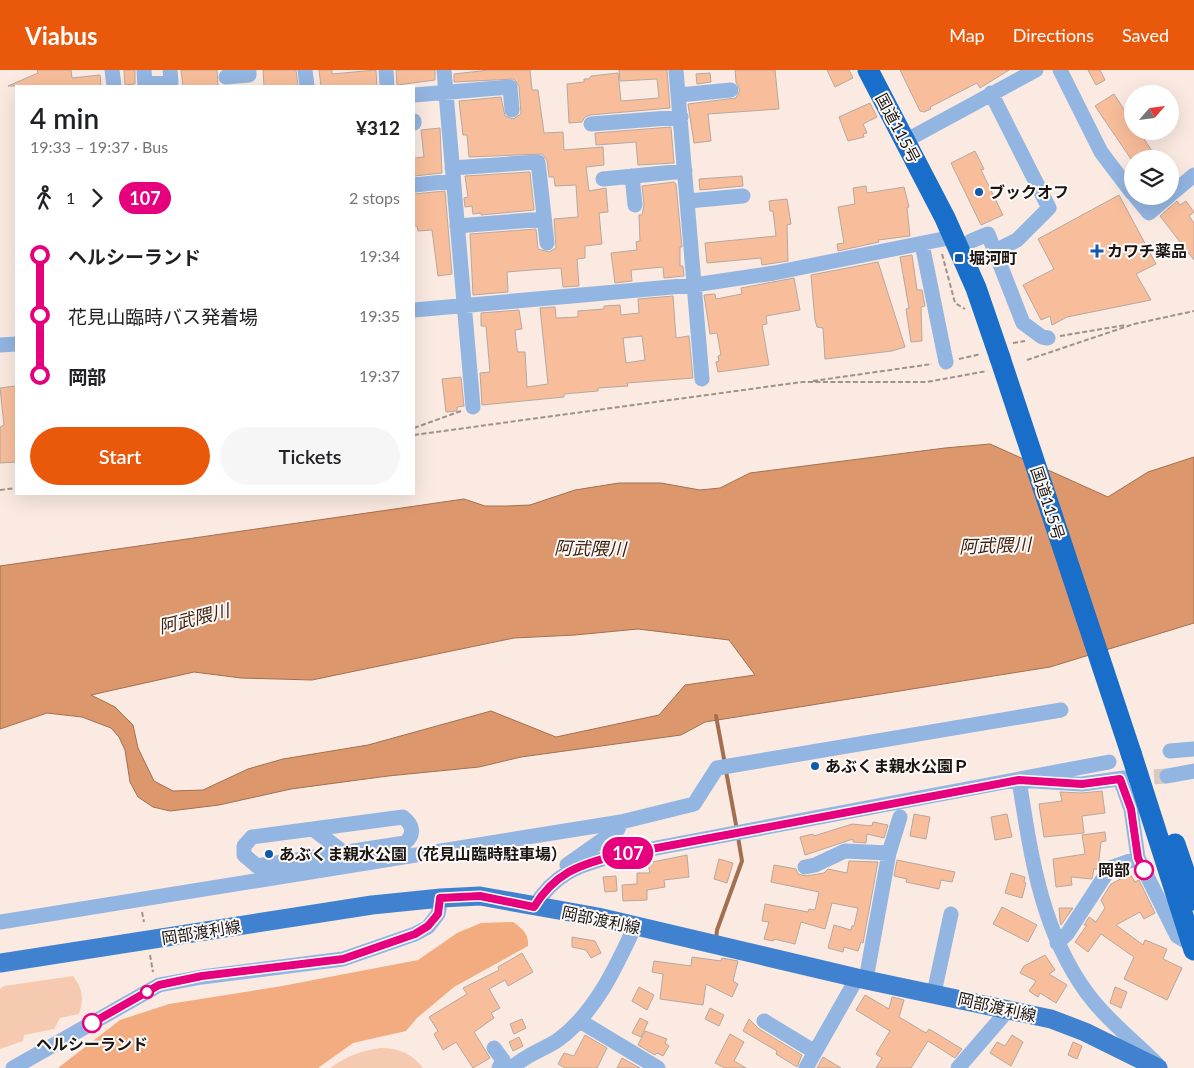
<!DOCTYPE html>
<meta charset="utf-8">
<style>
:root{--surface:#fff;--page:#f6f6f6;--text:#202124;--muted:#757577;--accent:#ea580c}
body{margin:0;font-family:Lato,"Noto Sans JP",sans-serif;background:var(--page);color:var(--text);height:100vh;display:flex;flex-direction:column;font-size:19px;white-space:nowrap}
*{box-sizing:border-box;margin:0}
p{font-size:16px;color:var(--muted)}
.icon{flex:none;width:28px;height:28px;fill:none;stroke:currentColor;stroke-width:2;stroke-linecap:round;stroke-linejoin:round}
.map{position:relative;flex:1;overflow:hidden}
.details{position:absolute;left:15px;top:15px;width:400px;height:410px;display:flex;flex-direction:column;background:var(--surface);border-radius:0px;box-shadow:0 5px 20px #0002}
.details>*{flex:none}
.badge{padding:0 10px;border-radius:16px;font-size:18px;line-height:32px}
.needle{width:32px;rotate:62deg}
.tools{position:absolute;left:1124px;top:15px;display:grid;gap:10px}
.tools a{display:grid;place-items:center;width:55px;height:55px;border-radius:50%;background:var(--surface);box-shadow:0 5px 20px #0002;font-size:25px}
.map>.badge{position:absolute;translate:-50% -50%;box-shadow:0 0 0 2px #fff}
.legs{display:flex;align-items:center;gap:8px;height:55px;padding:0 15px;font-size:16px}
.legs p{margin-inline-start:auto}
.headline{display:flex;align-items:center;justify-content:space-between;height:85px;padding:0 15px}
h1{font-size:28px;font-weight:600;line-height:38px}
.button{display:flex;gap:10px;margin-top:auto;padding:10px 15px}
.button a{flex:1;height:58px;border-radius:30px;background:var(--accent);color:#fff;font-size:20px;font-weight:600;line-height:58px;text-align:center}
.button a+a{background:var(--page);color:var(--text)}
ul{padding:0 15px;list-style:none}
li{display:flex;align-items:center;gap:18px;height:60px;font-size:19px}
li i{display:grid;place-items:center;width:8px;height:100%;margin:0 6px;background:currentColor}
li i::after{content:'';width:12px;height:12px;margin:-6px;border:4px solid;border-radius:50%;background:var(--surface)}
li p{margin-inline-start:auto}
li:first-child i{background:linear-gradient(#0000 50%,currentColor 0)}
li:last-child i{background:linear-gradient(currentColor 50%,#0000 0)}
header{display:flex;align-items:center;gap:30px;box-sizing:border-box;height:70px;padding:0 25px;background:var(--accent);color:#fff}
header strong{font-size:24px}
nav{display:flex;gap:28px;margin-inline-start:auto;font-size:18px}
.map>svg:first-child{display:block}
.green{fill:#f5cab0}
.forest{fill:#f3ac80}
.water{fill:#dd976c;stroke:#a27051;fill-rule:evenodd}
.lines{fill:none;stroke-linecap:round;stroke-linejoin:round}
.stream{stroke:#a27051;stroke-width:4}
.building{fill:#f8be9b;stroke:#b6a89f;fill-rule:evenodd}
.minor-tunnel{stroke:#d8cac2;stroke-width:15;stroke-dasharray:15 8;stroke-linecap:butt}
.path{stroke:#9e928b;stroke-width:2;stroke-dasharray:5 2.5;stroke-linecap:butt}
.minor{stroke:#93b5e1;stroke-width:15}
.major{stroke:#4182d0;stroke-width:19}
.highway{stroke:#186ec9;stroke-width:21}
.highway-bridge{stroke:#186ec9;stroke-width:21}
.line-1-casing{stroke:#fff;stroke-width:11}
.line-1{stroke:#e6007e;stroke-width:8}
.poi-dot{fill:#0f5aa9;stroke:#fefaf9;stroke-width:2}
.stop-1-dot{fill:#fff;stroke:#e6007e;stroke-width:2.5}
.labels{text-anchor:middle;stroke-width:4;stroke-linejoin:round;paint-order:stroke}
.street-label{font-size:16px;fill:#1a1511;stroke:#fefaf9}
.poi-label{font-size:16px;font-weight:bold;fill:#1a1511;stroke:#fefaf9;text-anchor:start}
.stop-label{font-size:16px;font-weight:bold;fill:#1a1511;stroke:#fefaf9;text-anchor:end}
.water-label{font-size:18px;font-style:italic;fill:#3e220f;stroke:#fefaf9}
</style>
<header>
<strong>Viabus</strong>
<nav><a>Map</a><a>Directions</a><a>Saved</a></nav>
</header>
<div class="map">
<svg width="1194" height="998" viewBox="0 0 1194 998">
<rect width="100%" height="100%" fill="#faeae1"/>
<!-- green -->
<path class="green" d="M73 906C83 919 84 929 79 944L60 948 54 959 24 965 23 971 0 979V919L4 916Z
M381 978C400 978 412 984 423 998H330C346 987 361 980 381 978Z"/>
<!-- forest -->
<path class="forest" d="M513 852C523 859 529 864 528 876L454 917 417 948 406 961 353 973 318 998H58L120 950 169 934 282 916 418 890 457 863 481 853Z"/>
<!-- water -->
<path class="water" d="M990 374 1108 427 1148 402 1194 387V553L1050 597 705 652 681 665 521 687 479 697 388 706 291 719 219 735 170 741 153 737 138 727 130 712 125 680 119 667 111 658 82 647 47 643 0 659V496L464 429 485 436H507L530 435 575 420 619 413H661L700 420 720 418 750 403 945 378ZM638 559 729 570 755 605 685 615 659 645 556 667 491 641 368 675 283 689 248 699 203 720 173 721 154 711 138 678 133 655 115 637 91 625 194 602 241 608 312 610 514 568 575 565Z"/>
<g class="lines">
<!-- stream -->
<path class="stream" d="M716 646 725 694
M726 701 737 760
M716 870 717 860 742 791 738 767"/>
</g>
<!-- building -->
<path class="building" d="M37 0H71L72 8 100 5 101 16H8L38 3Z
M124 0H135V14L125 15Z
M181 0H217L218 16H183Z
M263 0H296L298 16H264Z
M319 0H332V4L376 0 377 16H321Z
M396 0H435V10L397 15Z
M489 0H530L532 20H538L544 63 563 62 564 80 603 77 604 95 586 97 589 121 606 118 608 142 599 143 602 174 585 176V188L577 189 579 216 563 217 561 198 531 200 507 202 508 222 473 225 470 164 536 159 538 179 549 182 556 178 554 149 578 147 576 115 555 116 554 107H549L547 90 542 84 469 87 467 65H463L459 31 501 27 505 46 513 49 521 44 519 16 514 9 454 12V4Z
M619 0H667L670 38 590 45 585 47 582 52 569 53 567 14 584 12V9H589L591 6 618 3 621 31 659 28 657 9 620 11Z
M735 0H775L779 39 708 44 711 71 694 73 688 34 736 28 740 20 736 12Z
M827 0H849L853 8 835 17Z
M900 0H1009L980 18 977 13 930 37 931 39 924 42 920 41Z
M1088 0H1100L1105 10 1096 15Z
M710 3 711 12 697 14 696 4Z
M1114 24 1132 52V61H1139L1157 89H1131L1095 36Z
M870 33 877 47 863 54 867 63 863 64 864 67 848 71 839 47Z
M671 57 674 93 638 95 636 72 596 75 595 63Z
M440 58 442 103 414 106V88L424 87 421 60Z
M975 81 984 99 981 100 1003 145 981 155 951 93Z
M530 102 534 140 481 145V143L473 144 472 136 465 137 464 128 468 127 465 106Z
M742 106 743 116 700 120 699 109Z
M674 112 676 114 682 177H680V196H683L684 206 664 208 663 197 631 200 632 211 615 213 611 183 637 180 636 172 640 171 639 145H642L644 135 642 116Z
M866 116 867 123 904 117 909 137 907 138 910 166 878 170 879 172 838 181 837 174 844 173 838 137 855 134 853 118Z
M445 121 452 204 438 206 432 160 418 161 417 156H414V124Z
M1119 125 1156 194 1136 204 1151 230 1067 247 1052 255 1050 246 1041 250 1023 215 1054 199 1038 169Z
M787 129 791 154 787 155 788 191 762 195 761 188 707 193 705 173 776 166 773 141H770L769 131Z
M1177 131 1180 135 1186 131 1194 142 1189 146 1194 153V190L1160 146Z
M912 185 917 220H922L925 236 921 237 922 271 911 272 906 239 909 238 900 187Z
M878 192 905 277 892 281 825 289 823 258 817 257 815 250 811 205Z
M794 208 800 240 766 246 767 254 762 255 769 295 718 302 716 292 719 291 718 286 721 285 717 263 710 264 704 225 715 224 716 229 742 224 741 218Z
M673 226 676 268 689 266 693 308 627 313 628 316 598 318V321L564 324V327L482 335 480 303 490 302 486 256H481V243L519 240 522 259 515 260 517 279 518 282H525L527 317 548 314 540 238 555 237 556 248 578 247V241L604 239V236L620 235 621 245 639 243 638 229ZM642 266 645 290 626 293 623 268Z
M461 307 464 336 457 337V341L446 342 442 309Z
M16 316V392L0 393V357L4 355 0 318Z
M1102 721 1105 743 1082 746 1084 763 1044 767 1039 734 1062 731 1060 722 1082 723Z
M914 744 930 747 926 769 910 766Z
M1007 744 1012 767 995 770 991 747Z
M873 752 888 755 884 768 867 764 866 773 853 772V769L805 785 800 767 813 764 814 766 852 754 872 756Z
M1105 762 1106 771 1101 772 1098 799H1094L1092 809 1071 807 1072 815 1056 817 1053 789 1085 784 1082 765Z
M687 785 689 807 664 810 665 817 647 820V830L623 831 622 815 637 814V803H650L648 793Z
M719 789 733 793 727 813 714 809Z
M897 790 955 802 952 812 941 810 939 819 906 812 907 809 894 806Z
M849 791 878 792 863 873 861 872 858 881 844 877 843 882 828 878 834 855 851 860 852 856H854L858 838 832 833 825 859 801 852 795 874 774 869 773 871 764 869 769 852 762 851 765 834 808 842 809 839 815 840 819 822 771 812 774 795 796 799 798 804 806 806 824 803 828 799 847 803Z
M1011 803 1025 807 1024 812 1026 813 1022 828 1005 823Z
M1130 804 1135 812 1139 810 1155 843 1144 849 1140 842 1116 855 1143 875 1145 870 1167 879 1163 889 1182 898 1167 930 1124 909 1134 887 1101 864 1088 882 1075 872 1087 855H1084L1089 847 1096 852 1105 838 1101 830 1111 814Z
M616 806 617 821 605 822 603 807Z
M1002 837 1037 855 1028 872 993 854Z
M1059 838H1073L1061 855 1060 851Z
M572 867 595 871 601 883 591 888 586 880 572 877Z
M522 883 533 902 508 916 505 910 489 919 500 938 491 943 494 948 474 962 490 988 473 998 456 972 443 980 434 964 438 961 429 947 467 924 463 918 499 900 498 897Z
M1045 885 1055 900 1049 904 1067 915 1056 933 1040 923 1038 927 1029 921 1036 911 1020 903 1024 896Z
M692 887 721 891 722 888 738 891 733 911 738 914 732 927 706 914 703 935 660 929 663 904 652 902 654 891 691 896Z
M639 917 654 925 647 940 632 931Z
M1115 917 1127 922 1121 938 1110 933Z
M865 925 889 939 892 927 904 930 899 947 926 963 929 959 962 979 955 988 928 971 911 998H876L882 988 876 984 890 961 856 940Z
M710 938 724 945 719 956 705 949Z
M640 948 648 952 641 967 632 963Z
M522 949 526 958 514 964 510 954Z
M749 949 759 959 802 985 797 997 776 984 777 981 743 961Z
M645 961 667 969 665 973 669 976 663 986 657 983 655 985 638 975Z
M730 964 744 972 734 991 746 998H725L715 993Z
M585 965 607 978 597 998H565L558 994 564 983 574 986Z
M1012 965 1023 972 1011 996 990 983 997 972 1005 976Z
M519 967 523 976 513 981 509 972Z
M1073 972 1082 976 1077 989 1068 985Z
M823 987 841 998H817Z
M622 988 640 998H617Z"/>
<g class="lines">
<!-- minor-tunnel -->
<path class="minor-tunnel" d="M1131 708 1167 706"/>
<!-- path -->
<path class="path" d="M942 184 955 233 965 239
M1060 266 1126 255
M1013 273 1025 271
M959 289 981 284
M1027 290 1134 254 1194 241
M813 311 932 294
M414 358 461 341
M414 365 802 312H927L987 301
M0 420 16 418
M142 842 144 852
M150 885 153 902"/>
<!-- minor -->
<path class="minor" d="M112 0 114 16
M144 0 145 16
M305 0 307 16
M386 0 387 16
M444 0 473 337
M676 0 702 309
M1060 0 1101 82 1132 123
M226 7 249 5V0
M145 14 171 12 170 0
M991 23 1049 138 1017 170 995 181
M414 25 510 17 512 40
M679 25 731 20
M414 51V53
M591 54 681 47
M905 71 1036 0
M452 98 538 92 547 173
M632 106 635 135
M603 109 685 101
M414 115 453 111
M1170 125 1194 105
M1135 126 1149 143 1169 126
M688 131 743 126
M457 156 544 149
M971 171 988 164 1023 253 1042 267 1048 268
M922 174 946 292
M414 240 694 215 774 203 953 167
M0 275 16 274
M1170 681 1194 679
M1167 706 1194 701
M1124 708 1082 714 1019 710C1031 786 1041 860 1087 923 1106 949 1134 971 1157 994
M1120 709 1131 739 1138 788 1177 866 1184 870 1190 869
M403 747C413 755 415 764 405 773L257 796 244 785V776L252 767Z
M313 759 343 782
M567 795 618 759 621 752
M805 797 815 795 845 781 889 783
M534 837C554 804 578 795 614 786L1109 692
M0 852 621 752 694 734 717 698 1061 640
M1057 873 1067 864 1110 798 1138 788
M866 909 889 783 900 747
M934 923 951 844
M580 951 658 998
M764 951 815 982
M494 978 503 990 499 998
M13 998 159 915 202 907 343 889 415 864 428 857 438 844 441 828
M512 998C525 985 543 980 558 970 595 943 616 897 635 856
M806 998 857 908
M958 998 1002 947 1007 938"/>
<!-- major -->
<path class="major" d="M0 893 372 835 441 828 480 826 598 847 857 908 1051 949 1085 962 1158 998"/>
<!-- highway -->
<path class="highway" d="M868 0 945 148 976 218 1000 288
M1131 683 1194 880
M1175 774 1194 830"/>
<!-- highway-bridge -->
<path class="highway-bridge" d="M1000 288 1131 683"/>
</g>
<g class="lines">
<defs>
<path id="line-1" d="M92 953 159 915 202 906 343 889 415 864 428 856 438 844 440 828 480 826 534 837C554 804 578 795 614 786L1019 710 1082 714 1120 709 1131 739 1138 788 1144 800"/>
</defs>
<!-- line-1 casing -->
<use href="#line-1" class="line-1-casing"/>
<!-- line-1 -->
<use href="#line-1" class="line-1"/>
</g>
<!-- markers -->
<g class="poi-dot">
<circle cx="979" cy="122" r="5"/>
<path d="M1094.5 173.5h5v5h5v5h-5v5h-5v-5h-5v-5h5z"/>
<rect x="954" y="183" width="10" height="10" rx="2.5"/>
<circle cx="815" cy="696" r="5"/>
<circle cx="269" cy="784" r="5"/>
</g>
<g class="stop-1-dot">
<circle cx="1144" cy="800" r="9"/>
<circle cx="147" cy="922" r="6"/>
<circle cx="92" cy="953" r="9"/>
</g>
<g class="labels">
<!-- street labels -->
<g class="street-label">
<text transform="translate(898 58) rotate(62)" y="6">国道115号</text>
<text transform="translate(1048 433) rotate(72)" y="6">国道115号</text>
<text transform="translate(601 850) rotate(12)" y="6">岡部渡利線</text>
<text transform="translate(201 862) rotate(-9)" y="6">岡部渡利線</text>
<text transform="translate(997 937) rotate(13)" y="6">岡部渡利線</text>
</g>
<!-- poi labels -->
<g class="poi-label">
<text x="989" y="128">ブックオフ</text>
<text x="1107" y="187">カワチ薬品</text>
<text x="969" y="194">堀河町</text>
<text x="825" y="702">あぶくま親水公園Ｐ</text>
<text x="279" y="790">あぶくま親水公園（花見山臨時駐車場）</text>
</g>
<!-- stop labels -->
<g class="stop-label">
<text x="1130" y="806">岡部</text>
<text x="92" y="980" text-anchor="middle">ヘルシーランド</text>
</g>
<!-- water labels -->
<g class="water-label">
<text transform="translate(995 476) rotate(-2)" y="6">阿武隈川</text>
<text transform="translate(590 479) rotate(1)" y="6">阿武隈川</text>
<text transform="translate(194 549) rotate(-14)" y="6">阿武隈川</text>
</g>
</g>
</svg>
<div class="tools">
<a><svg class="needle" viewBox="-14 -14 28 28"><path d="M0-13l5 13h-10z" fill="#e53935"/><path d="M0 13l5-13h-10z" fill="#757577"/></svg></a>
<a><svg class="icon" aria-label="layers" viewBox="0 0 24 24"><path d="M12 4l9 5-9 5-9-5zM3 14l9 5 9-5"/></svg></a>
</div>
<b class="badge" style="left:628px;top:783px;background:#e6007e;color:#fff">107</b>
<section class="details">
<div class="headline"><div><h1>4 min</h1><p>19:33 – 19:37 · Bus</p></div><b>¥312</b></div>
<div class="legs"><svg class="icon" aria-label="walk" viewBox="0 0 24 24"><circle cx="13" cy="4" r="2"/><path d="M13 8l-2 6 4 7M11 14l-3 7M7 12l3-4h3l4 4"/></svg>1<svg class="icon" aria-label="forward" viewBox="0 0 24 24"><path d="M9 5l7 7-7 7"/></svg><b class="badge" style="background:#e6007e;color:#fff">107</b><p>2 stops</p></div>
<ul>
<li><i style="color:#e6007e"></i><b>ヘルシーランド</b><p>19:34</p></li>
<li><i style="color:#e6007e"></i><span>花見山臨時バス発着場</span><p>19:35</p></li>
<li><i style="color:#e6007e"></i><b>岡部</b><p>19:37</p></li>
</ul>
<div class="button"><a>Start</a><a>Tickets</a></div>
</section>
</div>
